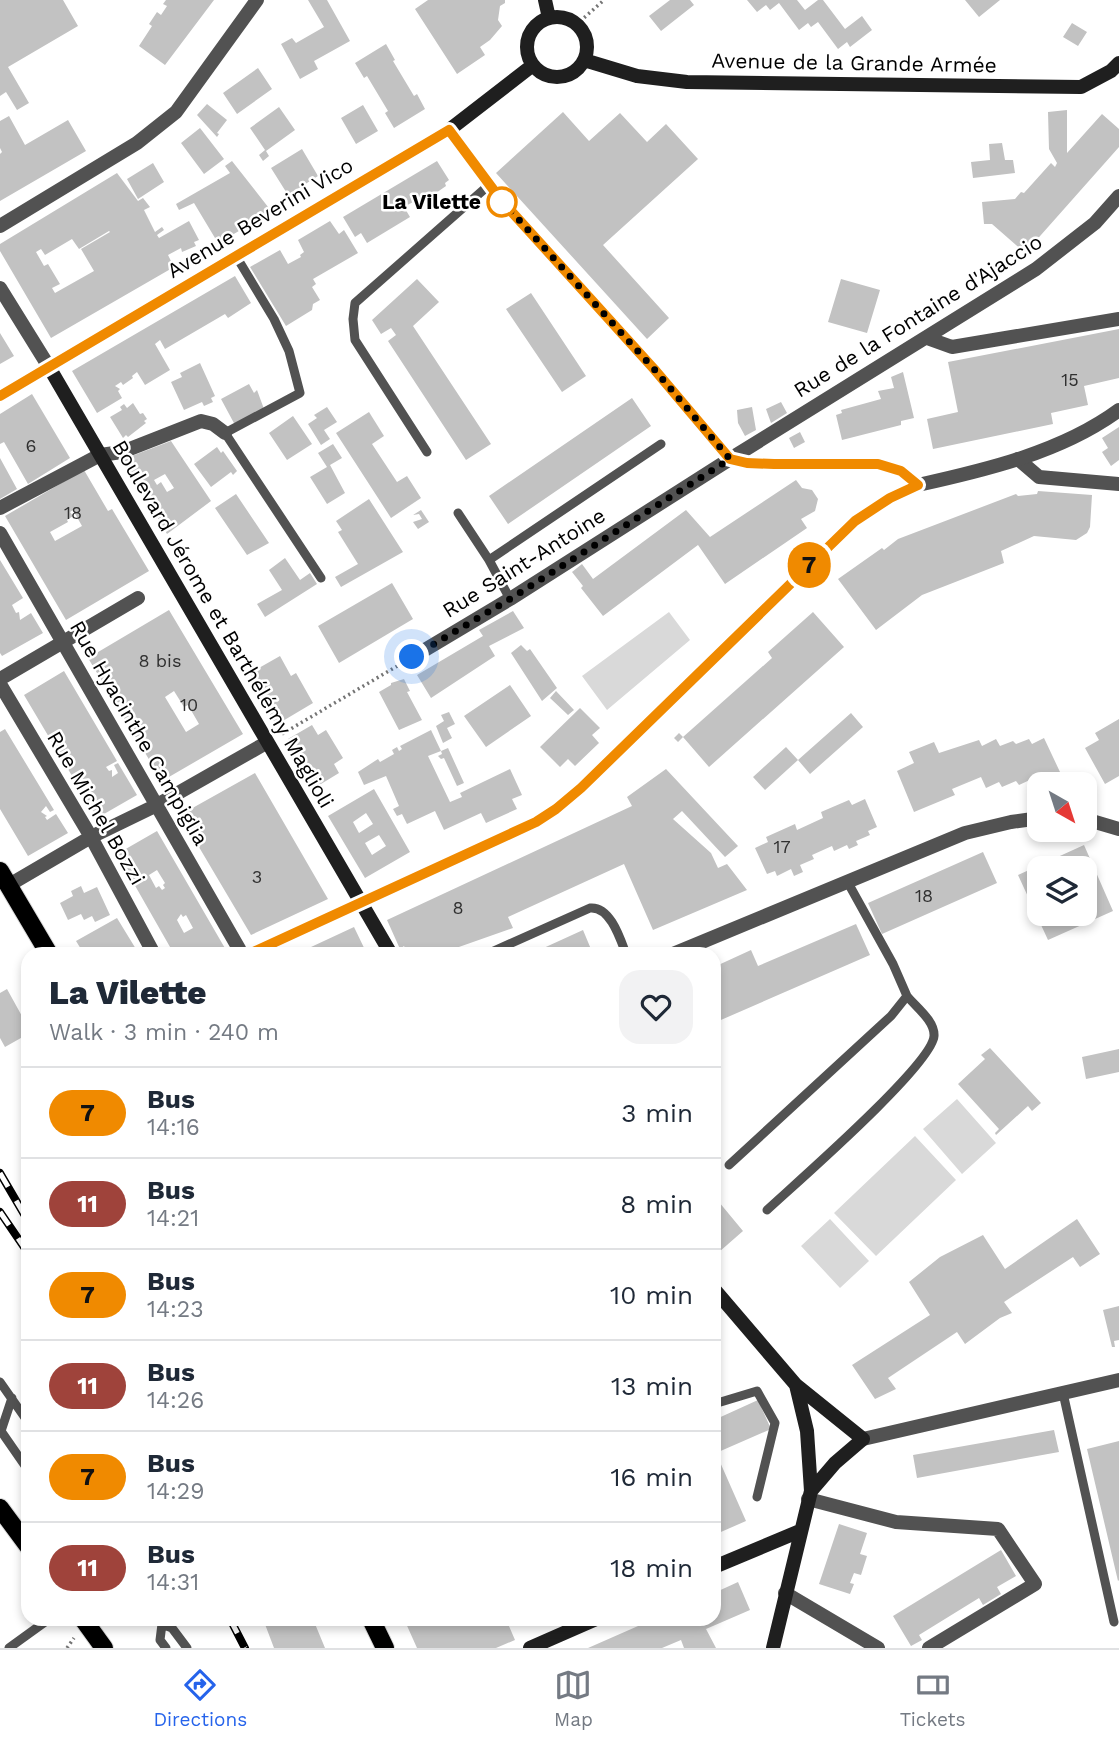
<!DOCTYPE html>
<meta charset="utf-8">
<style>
:root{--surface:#fff;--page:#f2f2f3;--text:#1f2937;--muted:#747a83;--line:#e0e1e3;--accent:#2563eb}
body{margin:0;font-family:"Work Sans",sans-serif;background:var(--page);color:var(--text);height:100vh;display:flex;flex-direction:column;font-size:26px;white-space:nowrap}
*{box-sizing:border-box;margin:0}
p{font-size:23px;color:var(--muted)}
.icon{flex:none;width:38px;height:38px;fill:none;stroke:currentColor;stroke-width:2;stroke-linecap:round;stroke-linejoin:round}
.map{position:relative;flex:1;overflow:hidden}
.panel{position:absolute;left:21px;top:947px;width:700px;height:679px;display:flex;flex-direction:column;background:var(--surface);border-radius:21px;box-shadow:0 4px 10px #0003}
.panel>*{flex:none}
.badge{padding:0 14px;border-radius:23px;font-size:24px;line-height:46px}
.needle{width:46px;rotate:141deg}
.controls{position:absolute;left:1027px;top:772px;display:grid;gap:14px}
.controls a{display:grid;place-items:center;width:70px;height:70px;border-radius:14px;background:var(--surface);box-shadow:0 4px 10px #0003;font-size:35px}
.you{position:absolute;width:35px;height:35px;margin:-18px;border:5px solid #fff;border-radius:50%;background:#1a73e8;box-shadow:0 0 0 10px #1a73e833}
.map>.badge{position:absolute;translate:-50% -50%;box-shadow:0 0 0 4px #fff}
.round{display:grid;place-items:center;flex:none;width:74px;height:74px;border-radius:21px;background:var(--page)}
.headline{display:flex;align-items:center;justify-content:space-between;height:119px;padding:0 28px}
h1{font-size:33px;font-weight:800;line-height:52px}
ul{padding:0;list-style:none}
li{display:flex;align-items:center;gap:21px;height:91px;padding:0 28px;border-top:2px solid var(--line)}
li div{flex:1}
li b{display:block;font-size:26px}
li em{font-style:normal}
li .badge{min-width:77px;font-weight:700;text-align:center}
.tabs{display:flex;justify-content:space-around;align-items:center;height:98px;border-top:2px solid var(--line);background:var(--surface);font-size:19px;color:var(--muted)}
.tabs a{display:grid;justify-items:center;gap:4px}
.tabs .active{color:var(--accent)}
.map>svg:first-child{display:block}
.green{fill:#d9d9d9}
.building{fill:#c2c2c2;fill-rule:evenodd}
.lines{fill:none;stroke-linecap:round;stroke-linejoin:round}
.primary-casing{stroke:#dbdbdb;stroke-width:20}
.path{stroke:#747474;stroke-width:3.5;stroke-dasharray:2 3.5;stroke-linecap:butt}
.service{stroke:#525252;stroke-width:9}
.minor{stroke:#525252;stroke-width:14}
.tertiary{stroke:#525252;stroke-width:14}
.secondary{stroke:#1f1f1f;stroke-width:14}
.primary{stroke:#000;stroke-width:18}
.rail-casing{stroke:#000;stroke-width:8}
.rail{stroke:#fff;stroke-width:5;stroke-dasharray:16;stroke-linecap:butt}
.line-casing{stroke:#fff;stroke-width:16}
.line{stroke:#f08a00;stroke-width:10}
.walk{stroke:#000;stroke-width:7;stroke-dasharray:0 12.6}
.stop-dot{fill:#fff;stroke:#f08a00;stroke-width:3.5}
.labels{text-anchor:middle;stroke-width:5;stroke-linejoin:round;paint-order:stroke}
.number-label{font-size:18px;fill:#303030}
.street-label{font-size:21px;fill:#000;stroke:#fff}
.stop-label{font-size:21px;font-weight:bold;fill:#000;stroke:#fff;text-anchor:end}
</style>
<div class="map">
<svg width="1119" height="1648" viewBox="0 0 1119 1648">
<rect width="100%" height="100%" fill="#fff"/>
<!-- green -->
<path class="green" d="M669 612 690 640 607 710 582 676Z
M957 1099 996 1143 962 1174 923 1129Z
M915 1136 956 1180 876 1256 834 1213Z
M830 1219 869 1261 840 1288 801 1246Z"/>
<!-- building -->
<path class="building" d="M0 0H63L78 26 8 67 29 103 17 110 6 92 0 96Z
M166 0H214L165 65 139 46 152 26 149 24 157 12 161 15 167 6 163 4Z
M308 0H327L350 41 314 61 318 69 300 79 281 44 292 38 296 43 324 27Z
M428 0H505V3L500 6 498 20 502 26 490 40 480 47 485 55 457 74 415 9Z
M670 0H690L694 5 661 31 649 16Z
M747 0H797L805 10 818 0H823L845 29 862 16 872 30 850 47 847 42 838 49 818 22 811 27 808 23 799 30 779 3 770 10 766 5 757 12Z
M965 0H1000L979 17Z
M1072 23 1087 32 1078 46 1063 37Z
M386 44 395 60 393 61 414 96 417 94 425 109 394 128 385 113 388 111 367 76 364 78 355 63Z
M258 68 272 89 237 114 223 93Z
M207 104 227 120 217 133 219 134 217 137 197 115Z
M363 105 378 131 356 144 341 118Z
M279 107 295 130 266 151 269 156 263 161 259 155 265 150 250 128Z
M1067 110V153L1102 114 1119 129V147L1025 253 992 224H984L982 202 1015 199 1021 192 1024 193 1051 163 1055 167 1057 163 1049 149 1048 112Z
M563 112 589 141 620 113 647 142 666 124 698 159 603 245 669 318 647 339 496 173Z
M9 116 25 145 68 120 86 151 0 201V154L2 152 0 148V121Z
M200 128 224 159 204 174 181 143Z
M1002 143 1005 160H1013L1015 173 973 178 971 162 990 160 989 144Z
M302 149 318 176 288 195 271 168Z
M232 161 272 212 218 243 194 203 179 210 176 204 230 173 225 166Z
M437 161 449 180 445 183 446 186 433 195 432 194 414 205 413 202 404 207 410 217 367 243 361 233 355 237 343 217Z
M153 163 164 182 138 199 127 179Z
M117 173 138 201 143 198 150 207 144 210 155 232 162 227 164 230 157 235 159 238 189 221 199 240 194 242 196 246 182 252 181 248 168 255 174 267 51 338 0 251V244ZM109 231 110 232 81 249 94 271 55 293 52 288 60 284 48 264 44 266 36 252 41 249 45 255 72 239 79 249Z
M330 221 339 234 344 230 358 253 313 279 316 284 312 287 320 300 313 304 312 310 286 326 250 267 280 250 288 264 301 257 300 255 304 252 298 240Z
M235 276 251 303 228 318 225 314 165 349 160 340 155 344 170 370 145 385 137 372 132 376 133 378 123 385 121 382 115 386 120 389 118 391 122 398 97 413 72 371Z
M417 279 439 302 413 326 491 444 466 460 388 341 396 335 391 328 381 334 372 320Z
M841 279 880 290 867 333 828 322Z
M531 293 586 376 562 392 506 309Z
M1119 329V378L1084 386 1088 405 1051 413 1053 424 933 449 927 419 958 412 948 362Z
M0 333 14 356 0 364Z
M200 363 215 396 211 398 213 402 204 406 202 402 184 410 171 382 182 377 180 373Z
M903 372 914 418 901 421V425L842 440 836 415 842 413 841 410 881 399 878 391 894 388 891 377Z
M249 384 254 393 257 390 264 409 235 425 221 399Z
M32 394 70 458 28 484 4 442 0 444V414Z
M632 398 651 426 508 524 489 496Z
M781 402 787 413 771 423 766 409Z
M133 403 140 414 143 413 147 419 144 421 146 423 128 437 126 435 123 438 110 417 122 410 120 407 124 404 127 408Z
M327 407 337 422 324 430 330 439 321 445 308 424 317 418 314 415Z
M752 407 756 430 745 436 738 423 737 410Z
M369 412 384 436 372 444 397 482 407 476 421 498 391 518 336 433Z
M293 416 312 444 287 460 269 433Z
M1119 427V460L1111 466 1102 452 1108 448 1102 438Z
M800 432 805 442 794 448 789 438Z
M171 441 211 501 167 534 124 459ZM165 474 174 488 167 492 161 482 157 485 154 480Z
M333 444 342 458 330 465 345 493 327 504 310 477 327 467 318 453Z
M217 447 221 453 223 451 237 471 233 475 231 472 211 487 194 464Z
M0 458 17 489 0 499Z
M84 470 108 511 112 509 149 571 66 620 5 516ZM73 510 82 526 55 541 50 532 68 522 67 520 73 516 70 512Z
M796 480 802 488 812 490 818 499 815 511 801 519 807 528 725 584 698 545 603 616 581 588 583 586 572 572 582 564 593 579 686 510 710 537Z
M1038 491 1092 495 1090 527 1087 533 1076 540 1034 536 1001 551 1004 563 922 595 876 630 838 579 882 548 884 550 898 539 1016 494 1018 496 1037 494Z
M236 494 269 543 247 555 215 508Z
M369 499 403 552 341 587 335 577 358 564 338 532 342 530 336 521Z
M421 510 429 522 418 529 413 522 422 519 419 514 413 515Z
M285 558 300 580 310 573 317 584 265 617 257 604 282 590 269 570Z
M0 560 23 598 12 605 16 613 19 612 20 620 31 613 43 633 2 656 0 653Z
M392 583 413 619 339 663 318 626Z
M169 610 243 734 162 781 88 658ZM174 691 184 707 188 705 199 724 186 732 165 697Z
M513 611 524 628 489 646 495 656 431 698 417 675 483 636 479 630Z
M813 612 844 647 709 767 683 737 678 742 674 738 679 733 683 737 772 658 768 652Z
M521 645 527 651 530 649 557 688 542 701 511 653Z
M280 656 291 676 296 673 313 703 276 725 259 695 262 693 250 673Z
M64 671 117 761 106 767 109 771 112 770V777L118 773 114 765 118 763 137 795 97 818 24 695Z
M404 679 410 691 407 692 422 720 399 730 379 692 391 685V683Z
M510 685 531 716 486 747 464 716Z
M556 691 574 710 568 715 550 698Z
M580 708 600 728 592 735 599 743 575 766 568 759 560 767 540 747Z
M449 712 455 724 447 728 452 738 443 743 436 726 444 721 441 715Z
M851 713 863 727 810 774 798 760Z
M1119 719V776L1105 784 1085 748 1099 740 1095 733Z
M312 725 318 735 326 730 343 758 334 764 339 773 316 787 288 739Z
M5 729 54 810 50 812 46 806 41 812 47 816 45 817 47 820 56 814 68 833 28 856 0 809V732Z
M431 730 441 751 428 756 450 802 462 797 460 793 510 769 522 795 512 799 517 809 486 823 481 813 444 830 435 811 407 824 402 814 397 816 393 809 399 806 386 776 364 785 358 772 378 759 380 762 394 754 392 750 397 747 399 751 402 749 400 746Z
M1044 738 1060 772 1035 784 1032 779 1019 785 1016 781 1002 787 999 782 986 788 981 777 952 789 955 795 914 812 897 771 914 763 909 752 934 742 939 753 979 740 982 746 996 739 1000 746 1013 741 1016 744 1029 739 1032 744Z
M786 747 798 760 765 790 753 777Z
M448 748 464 783 457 786 444 758 441 759 438 756 442 754 441 751Z
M666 769 738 846 725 857 682 811 673 819 711 853 718 868 727 864 747 890 653 930 624 864 508 917 513 928 439 954H408L404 946 400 949 387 920 632 806 627 797Z
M255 773 328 899 251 935 180 815Z
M374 789 410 852 365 878 328 816ZM366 813 373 824 359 833 353 822ZM379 835 386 846 372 855 365 843Z
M865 799 877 827 868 831 870 835 856 841 858 845 849 849 847 845 834 851 832 846 812 855 814 859 800 865 803 872 794 876 791 869 777 876 775 871 767 874 755 848 768 842 766 837 795 824 797 830 823 818 821 812 849 800 852 805Z
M157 831 226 950 219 954H174L117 854ZM157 870 165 883 163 885 165 888 162 890 159 886 156 888 149 875ZM181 914 183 917 186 915 193 928 184 933 177 920Z
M1084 845 1113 911 1048 940 1018 875ZM1040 868H1085V914H1040Z
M983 852 997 883 882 934 868 903Z
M81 886 84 893 97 887 110 915 95 922 92 916 84 920 81 914 68 920 60 903 73 896 71 891Z
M117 918 139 954H84L76 941Z
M856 924 870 955 714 1023V967L751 950 758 966Z
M354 927 367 954H296Z
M583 930 593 954H529L537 951Z
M7 989 28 1027V1034L5 1047 0 1038V993Z
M990 1048 1041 1103 1032 1111 1028 1106 996 1135 995 1133 999 1129 958 1084 985 1059 981 1055Z
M1119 1049V1072L1086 1079 1082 1057Z
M714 1196 743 1231 719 1252 714 1246Z
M1077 1219 1100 1254 1080 1267 1073 1257 1004 1302 1012 1313 1000 1318 965 1344 957 1332 888 1378 896 1389 875 1399 852 1365 930 1315 909 1282 940 1257 983 1235 1005 1269Z
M1119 1306V1340L1114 1341 1115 1347H1112L1103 1310Z
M758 1400 771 1429 716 1453 746 1521 714 1535V1420Z
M1054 1430 1059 1452 917 1478 913 1455Z
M1119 1441V1580L1118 1581 1087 1449Z
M839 1524 867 1533 860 1554 867 1556 861 1575 854 1573 850 1583 854 1584 850 1594 819 1584Z
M1001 1550 1016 1576 997 1587 1001 1594 983 1605 979 1598 919 1635 922 1640 911 1646 893 1616Z
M738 1582 750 1610 706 1629 716 1648H684L681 1640 662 1648H588L654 1619H714V1593Z
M263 1619H313L325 1648H274Z
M404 1619H506L515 1640 496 1648H417Z"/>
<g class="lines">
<defs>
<path id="primary" d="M0 871 49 954
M0 1508 28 1546
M83 1619 104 1648
M371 1619 385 1648"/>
</defs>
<!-- primary casing -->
<use href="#primary" class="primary-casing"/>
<!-- path -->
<path class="path" d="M576 25 604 0
M282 734 399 665
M67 1648 74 1638"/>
<!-- service -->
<path class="service" d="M236 256 274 319 289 351 300 393 225 433 321 578
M427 452 355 340 353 319 355 303 489 185
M458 513 489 560 510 599
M489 560 661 444
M487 954 590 908C610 906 620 938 626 954
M729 1165 891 1016 907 996 893 964 847 881
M767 1210C795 1184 932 1065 934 1036 935 1021 916 1007 907 996
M0 1382 28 1422
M1063 1393 1114 1622
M12 1398 1 1431 28 1470
M714 1404 757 1391 775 1423 757 1497
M9 1648 49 1619
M166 1648 160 1640 162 1624 172 1628 187 1648"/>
<!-- minor -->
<path class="minor" d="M0 226 137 143 176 112 257 0
M0 288 49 367
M927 338 952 347 1119 319
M1018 459 1039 477 1119 484
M0 508 100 455 122 452 201 421 213 424 225 433
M0 533 242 954
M413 657 510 599 730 459 1036 269 1095 223 1119 196
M0 679 138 598
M0 684 91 837 154 954
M1085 819 1119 829
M9 885 91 837 157 805 266 743
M249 954 536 822 556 809 581 788 855 521 890 498 918 485
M673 954 965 833 1011 822 1040 818
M863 1439 1119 1380
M808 1499 896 1522 998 1529 1035 1584 929 1648
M785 1593 878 1648"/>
<!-- tertiary -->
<path class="tertiary" d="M449 130 501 200 654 369 730 459 746 463 774 464H878L901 471 918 485C986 470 1062 452 1119 410"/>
<!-- secondary -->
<path class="secondary" d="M545 0 549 18
M527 47a30 30 0 1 1 60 0a30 30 0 1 1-60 0Z
M584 60 637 76 687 82 1081 87 1111 71 1119 63
M49 367 391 954
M0 396 449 130 533 65
M714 1289 796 1385 863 1439 835 1463 811 1491
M714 1567 800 1531
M530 1648 596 1619
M773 1648 811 1491 807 1431 796 1385"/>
<!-- primary -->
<use href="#primary" class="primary"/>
<defs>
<path id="rail" d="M0 1173 28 1221
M0 1212 28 1253
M230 1619 245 1648"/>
</defs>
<!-- rail casing -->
<use href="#rail" class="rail-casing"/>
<!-- rail -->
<use href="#rail" class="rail"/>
</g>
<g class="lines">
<defs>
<path id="line" d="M0 396 449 130 501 200 654 369 730 459 747 463 774 464H878L901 471 918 485 890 498 855 521 581 788 556 809 536 822 249 954"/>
</defs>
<!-- line casing -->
<use href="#line" class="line-casing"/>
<!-- line -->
<use href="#line" class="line"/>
<!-- walk -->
<path class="walk" d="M412 657 510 599 730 459 654 369 501 200 502 202"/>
</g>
<!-- markers -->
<circle class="stop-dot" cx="502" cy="202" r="14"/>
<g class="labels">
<!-- number labels -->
<g class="number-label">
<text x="1070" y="386">15</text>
<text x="31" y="452">6</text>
<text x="73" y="519">18</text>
<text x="160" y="667">8 bis</text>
<text x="189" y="711">10</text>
<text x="782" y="853">17</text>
<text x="257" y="883">3</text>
<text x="924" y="902">18</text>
<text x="458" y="914">8</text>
</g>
<!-- street labels -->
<g class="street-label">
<text transform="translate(854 63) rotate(1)" y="7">Avenue de la Grande Armée</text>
<text transform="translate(260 218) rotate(-31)" y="7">Avenue Beverini Vico</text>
<text transform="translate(918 316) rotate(-32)" y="7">Rue de la Fontaine d'Ajaccio</text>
<text transform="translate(524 563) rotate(-32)" y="7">Rue Saint-Antoine</text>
<text transform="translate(223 624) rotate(60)" y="7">Boulevard Jérome et Barthélémy Maglioli</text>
<text transform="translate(139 733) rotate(60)" y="7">Rue Hyacinthe Campiglia</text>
<text transform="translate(96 808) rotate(60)" y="7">Rue Michel Bozzi</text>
</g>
<!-- stop labels -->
<g class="stop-label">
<text x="481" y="209">La Vilette</text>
</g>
</g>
</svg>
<div class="controls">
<a><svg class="needle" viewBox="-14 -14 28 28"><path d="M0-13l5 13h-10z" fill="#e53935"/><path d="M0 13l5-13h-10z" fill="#747a83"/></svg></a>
<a><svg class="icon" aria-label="layers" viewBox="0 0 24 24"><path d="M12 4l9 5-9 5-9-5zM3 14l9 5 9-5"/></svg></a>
</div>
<div class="you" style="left:412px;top:657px"></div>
<b class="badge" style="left:809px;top:565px;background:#f08a00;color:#111">7</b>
<section class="panel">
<div class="headline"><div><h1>La Vilette</h1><p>Walk · 3 min · 240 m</p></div><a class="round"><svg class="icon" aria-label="heart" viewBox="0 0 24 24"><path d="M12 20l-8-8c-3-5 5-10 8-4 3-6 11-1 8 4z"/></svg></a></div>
<ul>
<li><span class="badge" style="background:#f08a00;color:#111">7</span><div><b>Bus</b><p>14:16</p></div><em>3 min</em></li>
<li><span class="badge" style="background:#9f433b;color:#fff">11</span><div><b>Bus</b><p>14:21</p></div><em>8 min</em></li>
<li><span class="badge" style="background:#f08a00;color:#111">7</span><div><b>Bus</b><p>14:23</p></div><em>10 min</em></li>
<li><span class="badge" style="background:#9f433b;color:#fff">11</span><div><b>Bus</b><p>14:26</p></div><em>13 min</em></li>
<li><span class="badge" style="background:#f08a00;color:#111">7</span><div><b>Bus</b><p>14:29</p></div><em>16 min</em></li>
<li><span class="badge" style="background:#9f433b;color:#fff">11</span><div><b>Bus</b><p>14:31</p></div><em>18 min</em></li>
</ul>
</section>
</div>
<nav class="tabs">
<a class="active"><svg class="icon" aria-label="directions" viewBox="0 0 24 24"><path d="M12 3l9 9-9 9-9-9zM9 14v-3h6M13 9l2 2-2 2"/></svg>Directions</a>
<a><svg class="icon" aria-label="map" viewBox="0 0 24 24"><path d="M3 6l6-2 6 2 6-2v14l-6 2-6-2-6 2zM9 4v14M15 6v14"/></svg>Map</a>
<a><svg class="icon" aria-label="tickets" viewBox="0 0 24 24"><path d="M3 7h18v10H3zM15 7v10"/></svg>Tickets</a>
</nav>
